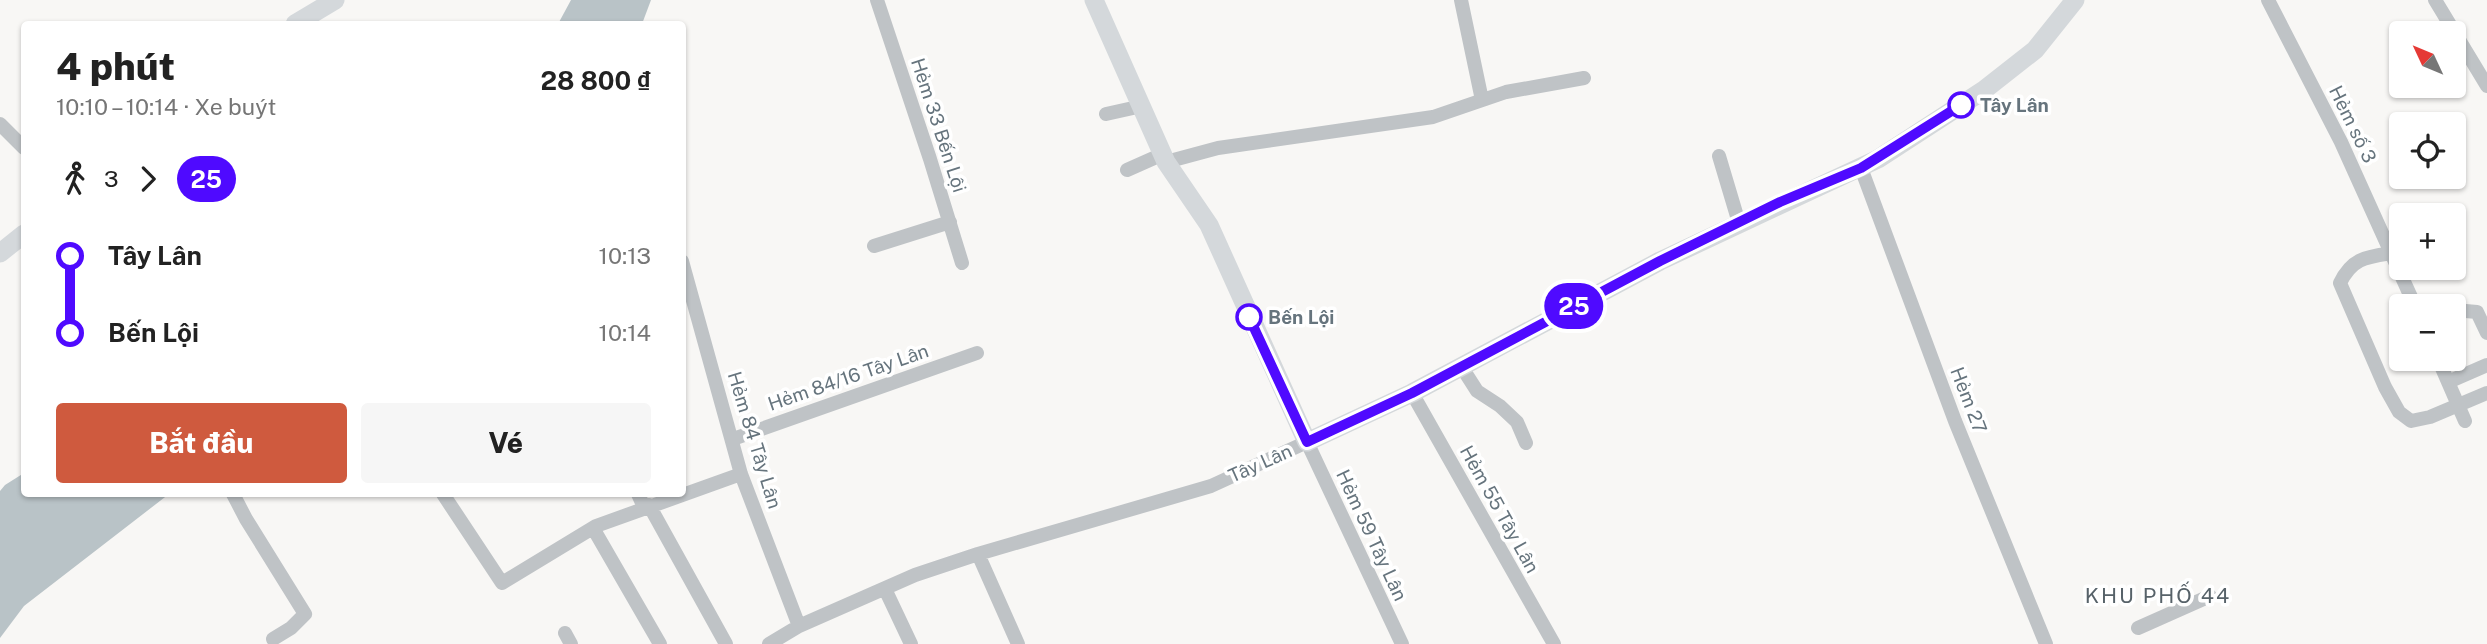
<!DOCTYPE html>
<html lang="vi">
<meta charset="utf-8">
<style>
:root{--surface:#fff;--page:#f6f6f6;--text:#222;--muted:#767676;--accent:#cf5a3e}
body{margin:0;font-family:"Public Sans",sans-serif;background:var(--page);color:var(--text);height:100vh;display:flex;flex-direction:column;font-size:26px;white-space:nowrap}
*{box-sizing:border-box;margin:0}
p{font-size:23px;color:var(--muted)}
.icon{flex:none;width:38px;height:38px;fill:none;stroke:currentColor;stroke-width:2;stroke-linecap:round;stroke-linejoin:round}
.map{position:relative;flex:1;overflow:hidden}
.panel{position:absolute;left:21px;top:21px;width:665px;height:476px;display:flex;flex-direction:column;background:var(--surface);border-radius:7px;box-shadow:0 2px 5px #0004}
.panel>*{flex:none}
.badge{padding:0 14px;border-radius:23px;font-size:24px;line-height:46px}
.needle{width:46px;rotate:314deg}
.controls{position:absolute;left:2389px;top:21px;display:grid;gap:14px}
.controls a{display:grid;place-items:center;width:77px;height:77px;border-radius:7px;background:var(--surface);box-shadow:0 2px 5px #0004;font-size:35px}
.map>.badge{position:absolute;translate:-50% -50%;box-shadow:0 0 0 4px #fff}
.legs{display:flex;align-items:center;gap:10px;height:77px;padding:0 35px;font-size:23px}
.legs p{margin-inline-start:auto}
.headline{display:flex;align-items:center;justify-content:space-between;height:119px;padding:0 35px}
h1{font-size:38px;font-weight:800;line-height:52px}
.action{display:flex;gap:14px;margin-top:auto;padding:14px 35px}
.action a{flex:1;height:80px;border-radius:7px;background:var(--accent);color:#fff;font-size:28px;font-weight:800;line-height:80px;text-align:center}
.action a+a{background:var(--page);color:var(--text)}
ul{padding:0 35px;list-style:none}
li{display:flex;align-items:center;gap:24px;height:77px;font-size:26px}
li i{display:grid;place-items:center;width:10px;height:100%;margin:0 9px;background:currentColor}
li i::after{content:'';width:18px;height:18px;margin:-9px;border:5px solid;border-radius:50%;background:var(--surface)}
li p{margin-inline-start:auto}
li:first-child i{background:linear-gradient(#0000 50%,currentColor 0)}
li:last-child i{background:linear-gradient(currentColor 50%,#0000 0)}
.map>svg:first-child{display:block}
.water{fill:#b9c3c7}
.lines{fill:none;stroke-linecap:round;stroke-linejoin:round}
.street{stroke:#bfc3c6;stroke-width:14}
.secondary{stroke:#d4d8db;stroke-width:19}
.line-1-casing{stroke:#fff;stroke-width:16}
.line-1{stroke:#4f0aff;stroke-width:10}
.stop-1-dot{fill:#fff;stroke:#4f0aff;stroke-width:3.5}
.labels{text-anchor:middle;stroke-width:7;stroke-linejoin:round;paint-order:stroke}
.stop-label{font-size:19px;font-weight:bold;fill:#66747d;stroke:#fff;text-anchor:start}
.street-label{font-size:19px;fill:#66747d;stroke:#fff}
.neighbourhood-label{font-size:21px;letter-spacing:2px;fill:#576269;stroke:#fff}
</style>
<div class="map">
<svg width="2487" height="644" viewBox="0 0 2487 644">
<rect width="100%" height="100%" fill="#f8f7f5"/>
<!-- water -->
<path class="water" d="M571 0H651L642 24H558Z
M24 473V494H169L24 606 0 638V491L5 485Z"/>
<g class="lines">
<!-- street -->
<path class="street" d="M877 0 930 159 962 263
M1461 0 1482 100
M2268 0 2341 142 2415 306
M2435 0 2487 86
M1106 114 1142 106
M0 124 24 148
M1719 156 1739 223
M1166 162 1218 148 1433 117 1506 92 1584 78
M1861 168 1955 421 2046 644
M1127 170 1163 154
M874 246 950 222
M2392 253C2366 257 2352 258 2340 283L2385 387 2399 412 2411 421 2430 417 2487 393
M682 261 741 474 799 626
M2454 310 2477 312 2487 333
M2438 359 2465 421
M1461 366 1477 391 1500 406 1517 422 1526 443
M2448 382 2487 365
M1412 393 1554 644
M733 439 977 353
M233 494 246 519 305 614 291 628 273 639
M443 494 502 583 596 526 741 474
M638 494 644 507
M649 505 726 644
M593 528 660 644
M978 554 1018 644
M885 589 911 644
M2138 628 2210 596
M565 633 571 644
M769 644 799 626 915 575 978 554 1211 486 1307 442 1402 644"/>
<!-- secondary -->
<path class="secondary" d="M1094 0 1166 162 1209 225 1307 442 1412 393 1660 261 1878 159 1984 90 2035 50 2075 0
M295 24 335 0
M0 253 24 234"/>
</g>
<g class="lines">
<defs>
<path id="line-1" d="M1249 317 1307 442 1412 393 1660 261 1780 202 1861 168 1961 105"/>
</defs>
<!-- line-1 casing -->
<use href="#line-1" class="line-1-casing"/>
<!-- line-1 -->
<use href="#line-1" class="line-1"/>
</g>
<!-- markers -->
<g class="stop-1-dot">
<circle cx="1961" cy="105" r="12"/>
<circle cx="1249" cy="317" r="12"/>
</g>
<g class="labels">
<!-- stop labels -->
<g class="stop-label">
<text x="1980" y="112">Tây Lân</text>
<text x="1268" y="324">Bến Lội</text>
</g>
<!-- street labels -->
<g class="street-label">
<text transform="translate(2353 124) rotate(64)" y="7">Hẻm số 3</text>
<text transform="translate(939 125) rotate(72)" y="7">Hẻm 33 Bến Lội</text>
<text transform="translate(848 377) rotate(-19)" y="7">Hẻm 84/16 Tây Lân</text>
<text transform="translate(1969 400) rotate(69)" y="7">Hẻm 27</text>
<text transform="translate(755 440) rotate(73)" y="7">Hẻm 84 Tây Lân</text>
<text transform="translate(1260 463) rotate(-24)" y="7">Tây Lân</text>
<text transform="translate(1500 509) rotate(61)" y="7">Hẻm 55 Tây Lân</text>
<text transform="translate(1372 535) rotate(65)" y="7">Hẻm 59 Tây Lân</text>
</g>
<!-- neighbourhood labels -->
<g class="neighbourhood-label">
<text x="2158" y="603">KHU PHỐ 44</text>
</g>
</g>
</svg>
<div class="controls">
<a><svg class="needle" viewBox="-14 -14 28 28"><path d="M0-13l5 13h-10z" fill="#e53935"/><path d="M0 13l5-13h-10z" fill="#767676"/></svg></a>
<a><svg class="icon" aria-label="locate" viewBox="0 0 24 24"><circle cx="12" cy="12" r="6"/><path d="M12 2v4M12 18v4M2 12h4M18 12h4"/></svg></a>
<a>+</a>
<a>−</a>
</div>
<b class="badge" style="left:1574px;top:306px;background:#4f0aff;color:#fff">25</b>
<section class="panel">
<div class="headline"><div><h1>4 phút</h1><p>10:10 – 10:14 · Xe buýt</p></div><b>28 800 ₫</b></div>
<div class="legs"><svg class="icon" aria-label="walk" viewBox="0 0 24 24"><circle cx="13" cy="4" r="2"/><path d="M13 8l-2 6 4 7M11 14l-3 7M7 12l3-4h3l4 4"/></svg>3<svg class="icon" aria-label="forward" viewBox="0 0 24 24"><path d="M9 5l7 7-7 7"/></svg><b class="badge" style="background:#4f0aff;color:#fff">25</b></div>
<ul>
<li><i style="color:#4f0aff"></i><b>Tây Lân</b><p>10:13</p></li>
<li><i style="color:#4f0aff"></i><b>Bến Lội</b><p>10:14</p></li>
</ul>
<div class="action"><a>Bắt đầu</a><a>Vé</a></div>
</section>
</div>
